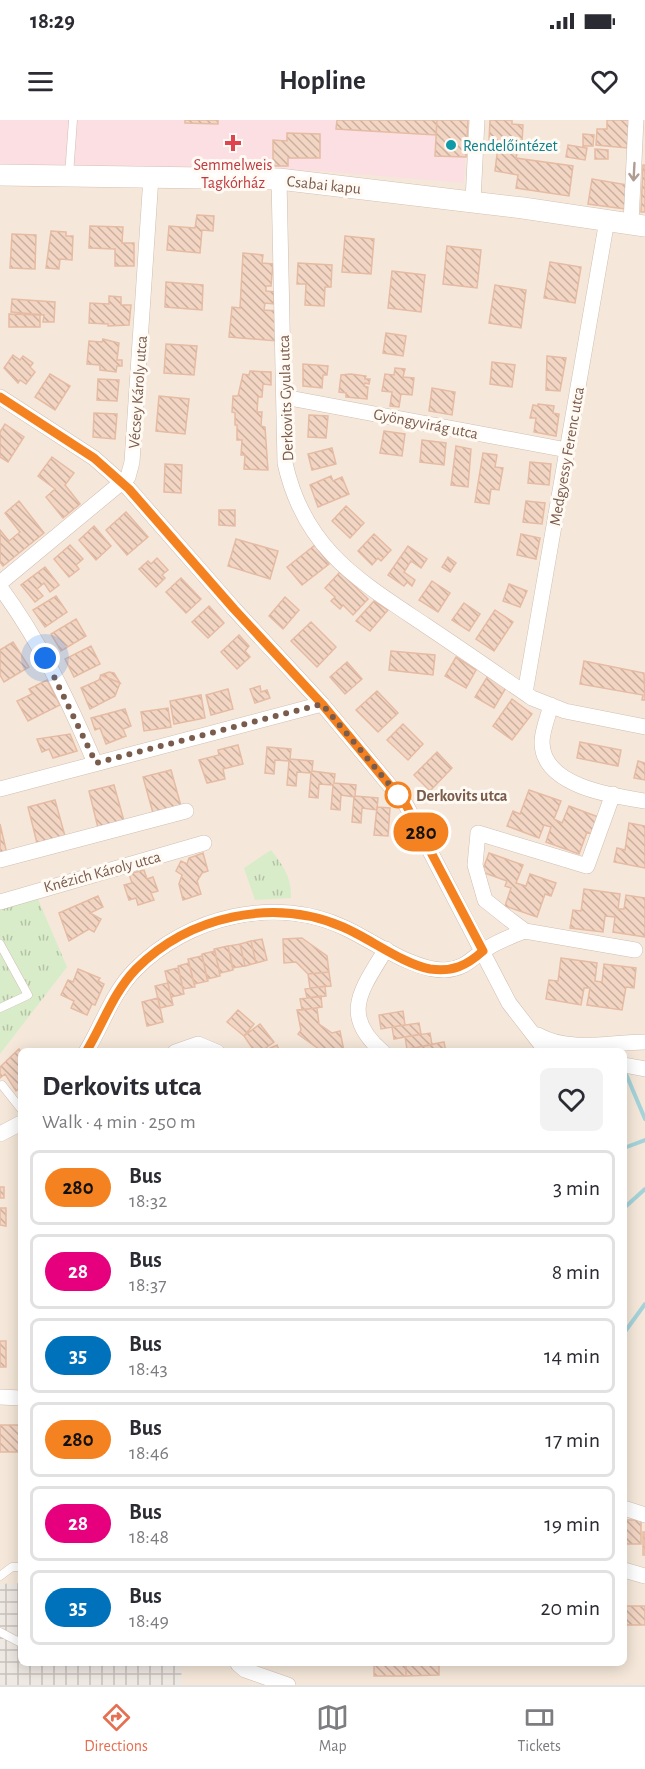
<!DOCTYPE html>
<meta charset="utf-8">
<style>
:root{--surface:#fff;--page:#f2f2f3;--text:#2b2b33;--muted:#7c7c81;--line:#e1e1e2;--accent:#e76f51}
body{margin:0;font-family:"Alegreya Sans",sans-serif;background:var(--page);color:var(--text);height:100vh;display:flex;flex-direction:column;font-size:22px;white-space:nowrap}
*{box-sizing:border-box;margin:0}
p{font-size:20px;color:var(--muted)}
.icon{flex:none;width:33px;height:33px;fill:none;stroke:currentColor;stroke-width:2;stroke-linecap:round;stroke-linejoin:round}
.map{position:relative;flex:1;overflow:hidden}
.sheet{position:absolute;left:18px;top:928px;width:609px;height:618px;display:flex;flex-direction:column;background:var(--surface);border-radius:9px;box-shadow:0 3px 15px #0003}
.sheet>*{flex:none}
.badge{padding:0 12px;border-radius:20px;font-size:21px;line-height:39px}
.you{position:absolute;width:30px;height:30px;margin:-15px;border:4px solid #fff;border-radius:50%;background:#1a73e8;box-shadow:0 0 0 9px #1a73e833}
.map>.badge{position:absolute;translate:-50% -50%;box-shadow:0 0 0 3px #fff}
.round{display:grid;place-items:center;flex:none;width:63px;height:63px;border-radius:9px;background:var(--page)}
.summary{display:flex;align-items:center;justify-content:space-between;height:102px;padding:0 24px}
h1{font-size:28px;font-weight:700;line-height:45px}
ul{padding:0;list-style:none}
li{display:flex;align-items:center;gap:18px;height:75px;margin:0 12px 9px;padding:0 12px;border:3px solid var(--line);border-radius:9px}
li div{flex:1}
li b{display:block;font-size:22px}
li em{font-style:normal}
li .badge{min-width:66px;font-weight:700;text-align:center}
.status{display:flex;justify-content:space-between;align-items:center;height:42px;padding:0 30px;background:var(--surface);direction:ltr}
.status svg{height:16px;fill:currentColor}
header{display:flex;justify-content:space-between;align-items:center;height:78px;padding:0 24px;background:var(--surface);font-size:27px;font-weight:700}
.dock{display:flex;justify-content:space-around;align-items:center;height:84px;border-top:2px solid var(--line);background:var(--surface);font-size:16px;color:var(--muted)}
.dock a{display:grid;justify-items:center;gap:3px}
.dock .active{color:var(--accent)}
.map>svg:first-child{display:block}
.residential{fill:#f5e8da;fill-rule:evenodd}
.industrial{fill:url(#industrial-grid)}
.medical{fill:#fbdfe3}
.grass{fill:url(#grass-tufts)}
.lines{fill:none;stroke-linecap:round;stroke-linejoin:round}
.stream{stroke:#a5d3da;stroke-width:4}
.building{fill:url(#building-back-hatch);stroke:#e6bba3;stroke-width:1.5}
.lane-casing{stroke:#d1beb0;stroke-width:9}
.street-casing{stroke:#d1beb0;stroke-width:16}
.secondary-casing{stroke:#d6c0b0;stroke-width:22}
.lane{stroke:#fff;stroke-width:8}
.street{stroke:#fff;stroke-width:15}
.secondary{stroke:#fff;stroke-width:21}
.oneway{stroke:#af9d94}
.line-casing{stroke:#fff;stroke-width:14}
.line{stroke:#f58220;stroke-width:9}
.walk{stroke:#7a5c4d;stroke-width:6;stroke-dasharray:0 10.8}
.health-dot{fill:#e0444e;stroke:#fffaf3;stroke-width:2}
.culture-dot{fill:#0f9aa8;stroke:#fffaf3;stroke-width:2}
.stop-dot{fill:#fff;stroke:#f58220;stroke-width:3}
.labels{text-anchor:middle;stroke-width:6;stroke-linejoin:round;paint-order:stroke}
.culture-label{font-size:16px;fill:#0d838f;stroke:#fffaf3;text-anchor:start}
.health-label{font-size:16px;fill:#be3a42;stroke:#fffaf3}
.street-label{font-size:16px;fill:#7a5c4d;stroke:#fffaf3}
.stop-label{font-size:16px;font-weight:bold;fill:#7a5c4d;stroke:#fffaf3;text-anchor:start}
</style>
<div class="status"><b>18:29</b><svg viewBox="0 0 49 12"><path d="M0 12V9h3v3zM5 12V6h3v6zM10 12V3h3v9zM15 12V0h3v12zM26 1h20v11H26zM47 4h2v5h-2z"/></svg></div>
<header><svg class="icon" aria-label="menu" viewBox="0 0 24 24"><path d="M4 6h16M4 12h16M4 18h16"/></svg>Hopline<svg class="icon" aria-label="heart" viewBox="0 0 24 24"><path d="M12 20l-8-8c-3-5 5-10 8-4 3-6 11-1 8 4z"/></svg></header>
<div class="map">
<svg width="645" height="1565" viewBox="0 0 645 1565">
<defs>
<pattern id="industrial-grid" width="8" height="8" patternUnits="userSpaceOnUse" patternTransform="scale(1.5)"><rect width="8" height="8" fill="#efe9e4"/><path d="M0 4h8M4 0v8" fill="none" stroke="#c7c0bb"/></pattern>
<pattern id="grass-tufts" width="24" height="20" patternUnits="userSpaceOnUse" patternTransform="scale(1.5)"><rect width="24" height="20" fill="#d8ecc9"/><path d="M3 7l-1-3M5 7V3M7 7l1-3M15 17l-1-3M17 17v-4M19 17l1-3" fill="none" stroke="#b4c2a5"/></pattern>
<pattern id="building-back-hatch" width="6" height="6" patternUnits="userSpaceOnUse" patternTransform="scale(1.5)"><rect width="6" height="6" fill="#f3d5c3"/><path d="M-1 5l2 2M0 0l6 6M5-1l2 2" fill="none" stroke="#cab0a1"/></pattern>
</defs>
<rect width="100%" height="100%" fill="#fdf6ec"/>
<!-- residential -->
<path class="residential" d="M0 0H645V1565H0ZM21 932H624V1544H21Z"/>
<!-- industrial -->
<path class="industrial" d="M21 1463V1544H181L182 1565H0V1464Z"/>
<!-- medical -->
<path class="medical" d="M0 0H467L464 63 322 51 0 45Z"/>
<!-- grass -->
<path class="grass" d="M271 730C283 745 292 758 291 778L255 780 244 748Z
M35 772 67 847 0 934V779Z"/>
<g class="lines">
<!-- stream -->
<path class="stream" d="M626 954 645 999
M624 1028 645 1020
M624 1088 645 1069
M624 1213 645 1184"/>
</g>
<!-- building -->
<path class="building" d="M185 0H218V4L185 3Z
M337 0H437L436 15 336 9Z
M437 0H468L466 37 435 36Z
M490 0H512V4L523 5 522 22 489 21Z
M607 0H630L627 28 596 25 597 9H607Z
M287 13 320 14V38H288V46H273V20L287 21Z
M583 14 594 15 593 26H583Z
M568 25 587 28 585 40 566 37Z
M498 26 518 29 516 38 573 46 569 76 516 68 518 55 495 51Z
M595 29 608 30V39H595Z
M643 45H645V92H641Z
M592 59 628 65 625 89 588 84Z
M197 95 214 96 213 111 202 110 200 133 167 130 169 106 195 108Z
M90 106 123 107 122 123H134V146H115V129L89 128Z
M51 111 66 112V116H73L72 140 60 139 59 149 46 148Z
M12 114 36 115 35 149 10 148Z
M345 116 374 119 371 154 342 152Z
M447 126 481 130 477 168 443 164Z
M243 133 263 135 262 143 273 144 271 166H266V171L275 172 274 184 265 183 264 190 279 191 277 221 229 217 232 187 240 188Z
M550 142 581 147 575 183 544 178Z
M298 143 332 145 331 167H325L324 186 305 185 306 164H297Z
M392 151 425 155 421 192 388 188Z
M166 162 203 165 202 190 165 187Z
M495 165 526 170 521 208 489 203Z
M109 176 121 177V185H131L129 205 108 206V204L89 203 90 183 109 184Z
M12 179 55 182 54 202H43L44 195 11 192Z
M9 194 40 195V207H9Z
M386 213 406 216 403 236 383 233Z
M103 219 119 223 117 240H122V246H117L116 252 100 250V245L87 244 89 221 102 222Z
M166 224 197 226 194 255 164 253Z
M13 235 20 240 23 236 33 243 30 247 35 252 26 264 20 260 18 263 4 248Z
M547 236 566 238 560 271 546 270Z
M492 242 515 245 512 267 490 264Z
M303 244 328 246 327 255H323L322 268 303 266Z
M395 248 405 249 403 257 414 258 412 275 401 274 399 287 390 286 392 272 382 271 385 254 394 255Z
M250 251 271 252V265L263 264 262 277H258L257 292H262L261 306 265 307 268 350 244 349 245 335H241L242 320H237V305H235V293L232 292 233 276H238L243 254 249 255Z
M50 254 70 266 55 290 35 277Z
M351 254 366 256 365 259H370L369 264 365 263 364 266 368 267 367 279 346 277V273L339 272 341 255Z
M98 259 119 260 117 281 97 280Z
M432 268 455 272 452 295 429 291Z
M159 276 189 279 185 314 156 311Z
M538 284 554 286 553 293 559 294 556 316 534 312 536 298H530L533 285 538 286Z
M94 293 117 294 115 319 93 317Z
M309 295 328 296 326 318 308 317Z
M5 304 24 317 8 342 0 337V312Z
M384 311 405 314 402 336 380 333Z
M422 320 446 323 444 345 420 342Z
M456 326 471 329 468 367 451 365Z
M332 328 336 344 312 350 308 334Z
M483 333 497 335 495 347 503 348 499 370 491 369 489 384 475 382Z
M52 337 74 353 65 365 80 384 63 398 46 377 55 369 38 356Z
M530 342 551 344 549 365 528 363Z
M165 344 182 345 181 373 164 372Z
M331 356 333 361 342 357 349 374 318 387 310 365Z
M19 381 44 413 3 446 0 442V410L9 421 20 412 5 393Z
M526 381 545 383 542 404 523 402Z
M346 386 364 403 350 418 332 401Z
M219 390H235V406L219 405Z
M126 392 148 417 127 435 106 410Z
M94 406 111 426 96 440 79 420Z
M374 414 391 430 381 441 378 438 372 445 358 431Z
M521 414 540 418 536 439 517 435Z
M236 419 278 431 270 459 228 446Z
M70 425 83 439 76 445 79 449 69 457 54 439Z
M315 425 329 444 302 465 287 447Z
M408 426 427 439 421 448 411 441 404 452 415 460 412 466 407 462 404 466 388 455Z
M448 437 456 443 450 452 442 447Z
M157 438 168 450 162 455 165 458 156 467 139 449 148 441 151 444Z
M45 447 59 465 50 472 44 463 37 469 43 476 35 482 21 465Z
M340 452 368 479 353 495 343 485 340 489 331 481 335 477 325 468Z
M181 458 201 479 186 493 166 472Z
M432 461 450 473 438 492 419 480Z
M509 464 527 471 520 487 503 481Z
M56 476 67 492 45 507 33 490Z
M285 477 299 490 283 509 269 496Z
M374 481 388 490 370 511 356 501Z
M464 483 480 494 469 511 452 500Z
M209 486 224 503 208 518 192 502Z
M495 490 513 502 494 531 476 519Z
M76 499 86 516 61 531 51 514Z
M311 502 336 527 317 547 291 521Z
M239 515 249 526 245 531 250 537 237 549 221 532Z
M13 522 29 547 4 562 0 555V530Z
M91 526 100 544 74 557 65 539Z
M391 531 435 535 433 555 389 550Z
M456 537 476 550 466 568 445 556Z
M584 541 644 553 645 580H642L643 575 580 564Z
M347 542 362 559 345 574 330 557Z
M109 552 114 553 120 563 101 555Z
M489 554 507 566 494 588 475 577Z
M101 555 120 563 115 576 90 589 81 568 99 560Z
M47 560 60 585 28 601 17 581 32 574 29 569Z
M260 566 261 572 267 570 270 578 255 583 250 569Z
M228 569 233 589 211 595 206 575Z
M377 571 398 593 378 612 356 590Z
M201 575 205 598 174 604 170 581Z
M512 579 532 594 512 620 493 606Z
M168 588 171 607 144 611 141 592Z
M125 589 131 606 123 609 126 616 106 624 100 608 95 610 91 598Z
M403 604 423 624 408 640 387 620Z
M70 614 77 631 53 638 49 629 42 632 37 619Z
M580 622 621 630 618 646 577 638Z
M238 625 243 644 223 649 225 659 207 663 199 640 219 635 218 630Z
M267 627 291 629 290 639 313 641 312 651 335 654 334 663 356 665 355 676 378 678 377 690 362 688 361 703 352 702 354 677 341 675 340 690 331 689 333 665 319 664 318 678 309 677 311 653 297 652 296 666 287 665 289 641 275 640 274 654 265 653Z
M437 632 452 648 430 671 414 655Z
M638 641 645 643V660L634 658Z
M171 650 181 686 153 693 143 657Z
M114 665 124 701 98 708 89 671Z
M529 670 561 681 554 699 562 703 569 686 601 698 594 715 587 712 579 734 546 722 551 707 544 705 539 718 507 706 513 691 520 694Z
M55 680 65 716 37 723 28 687Z
M377 687 390 688 388 716 374 715Z
M629 703 645 706V748L614 742 617 728 625 730Z
M0 704 7 734 0 735Z
M203 733 208 751 202 753 197 761 201 774 183 780 179 764 182 755 176 751 181 741 187 744 189 738Z
M489 733 523 745 516 763 526 766 530 754 556 763 551 776 545 774 537 797 505 786 511 768 505 766 507 761 482 752Z
M144 750 147 759 153 757 158 771 151 773 154 780 138 785 136 778 129 780 124 765 132 763 129 754Z
M584 769 620 774 618 789H624L626 775 645 778V817L613 812 615 797 605 796 603 812 570 808 573 790 581 791Z
M98 776 103 787 90 793 101 799 94 812 89 809 69 821 59 793Z
M302 818 327 836 329 852 308 854 296 842 284 843 283 819Z
M262 819 267 840 256 843 251 821Z
M251 821 256 843 245 846 240 824Z
M240 824 245 846 233 848 228 826Z
M228 826 233 850 220 853 214 829Z
M215 831 220 856 207 859 202 834Z
M202 836 208 861 194 864 188 839Z
M561 838 597 843 595 861 602 862 604 844 636 848 634 868 626 867 622 890 587 885 590 868H584L581 885 546 879 549 860 558 861Z
M189 843 195 867 183 869 178 846Z
M178 848 184 874 171 877 165 851Z
M78 849 100 858 98 861 104 864 95 885 92 884 87 895 71 888 74 881 61 875 68 860 73 862Z
M329 852 331 866 310 868 308 854Z
M168 863 173 885 160 888 155 866Z
M325 866 326 876 307 878 305 869Z
M321 876 322 887 302 890 300 879Z
M158 878 163 902 147 906 142 882Z
M317 888 319 904 332 913 340 911 344 931 323 932 298 914 301 910 297 890Z
M238 890 254 904 244 916 227 902Z
M403 891 405 905 381 909 379 895Z
M419 903 421 914 394 919 392 907Z
M260 904 274 922 260 932H255L244 916Z
M430 913 432 925 407 929 405 917Z
M444 922 446 932H419L418 927Z
M277 925 280 932H262Z
M19 929 21 932V967L16 971 5 954 0 958V947Z
M0 1067H4V1078H0Z
M0 1088H6V1106L0 1105Z
M0 1221H6V1247H0Z
M0 1305H21V1332H0Z
M624 1400H641V1424H624Z
M643 1412H645V1435H643Z
M624 1486H645V1505H624Z
M374 1544H406V1556H374Z
M406 1544H439V1555L406 1556Z"/>
<g class="lines">
<defs>
<path id="lane" d="M69 55 73 0
M0 824 28 875 0 888
M2 965 21 989
M0 1456 12 1447H21
M0 1512 21 1523"/>
<path id="street" d="M279 59 285 343C304 429 358 460 425 505 461 529 497 554 532 578L565 591 645 607
M473 81 477 0
M631 103 636 0
M0 277 94 338 129 369 234 489 322 584 406 685 509 883 543 927 551 932
M284 277 567 330
M0 463 128 357 132 342 151 57
M0 467C40 521 69 582 95 643
M525 573 607 100
M551 585C548 597 542 611 542 622 542 666 612 676 645 681
M0 669 322 584
M613 674 587 746 478 713 475 745 485 780 509 799 525 811 635 830
M0 740 186 691
M0 782 204 723
M538 915C571 933 609 922 645 922
M86 932C103 904 112 873 135 850 188 796 276 775 345 808 373 821 414 851 445 850 464 849 470 840 484 830 497 822 511 816 525 811
M175 932 198 924 217 932
M383 932C339 895 362 869 386 829
M624 945 645 949
M0 1014 21 1003
M0 1277 21 1278
M624 1388 645 1395
M624 1450 645 1456
M238 1544 245 1550 288 1565"/>
<path id="secondary" d="M0 55 279 59 523 88 645 106"/>
</defs>
<!-- lane casing -->
<use href="#lane" class="lane-casing"/>
<!-- street casing -->
<use href="#street" class="street-casing"/>
<!-- secondary casing -->
<use href="#secondary" class="secondary-casing"/>
<!-- lane -->
<use href="#lane" class="lane"/>
<!-- street -->
<use href="#street" class="street"/>
<!-- secondary -->
<use href="#secondary" class="secondary"/>
</g>
<!-- one-way arrows -->
<defs><path id="oneway-shaft" d="M-6 0H5M1.5-3L5.5 0L1.5 3" fill="none" stroke-width="1.6" stroke-linecap="round" stroke-linejoin="round" transform="scale(1.5)"/></defs>
<use class="oneway" href="#oneway-shaft" transform="translate(634 52) rotate(93)"/>
<g class="lines">
<defs>
<path id="line" d="M0 277 94 338 129 369 234 489 322 584 406 685 483 831C466 846 453 852 430 849 403 844 369 818 343 807 273 777 189 796 136 849 113 873 103 904 86 932"/>
</defs>
<!-- line casing -->
<use href="#line" class="line-casing"/>
<!-- line -->
<use href="#line" class="line"/>
<!-- walk -->
<path class="walk" d="M45 538 96 643 322 584 398 675"/>
</g>
<!-- markers -->
<path class="health-dot" d="M230 14h6v6h6v6h-6v6h-6v-6h-6v-6h6z"/>
<circle class="culture-dot" cx="451" cy="25" r="6"/>
<circle class="stop-dot" cx="398" cy="675" r="12"/>
<g class="labels">
<!-- culture labels -->
<g class="culture-label">
<text x="463" y="31">Rendelőintézet</text>
</g>
<!-- health labels -->
<g class="health-label">
<text x="233" y="50">Semmelweis<tspan x="233" dy="18">Tagkórház</tspan></text>
</g>
<!-- street labels -->
<g class="street-label">
<text transform="translate(324 64) rotate(6)" y="6">Csabai kapu</text>
<text transform="translate(137 272) rotate(-86)" y="6">Vécsey Károly utca</text>
<text transform="translate(285 278) rotate(-92)" y="6">Derkovits Gyula utca</text>
<text transform="translate(426 303) rotate(11)" y="6">Gyöngyvirág utca</text>
<text transform="translate(566 336) rotate(-80)" y="6">Medgyessy Ferenc utca</text>
<text transform="translate(102 751) rotate(-15)" y="6">Knézich Károly utca</text>
</g>
<!-- stop labels -->
<g class="stop-label">
<text x="416" y="681">Derkovits utca</text>
</g>
</g>
</svg>
<div class="you" style="left:45px;top:538px"></div>
<b class="badge" style="left:421px;top:712px;background:#f58220;color:#111">280</b>
<section class="sheet">
<div class="summary"><div><h1>Derkovits utca</h1><p>Walk · 4 min · 250 m</p></div><a class="round"><svg class="icon" aria-label="heart" viewBox="0 0 24 24"><path d="M12 20l-8-8c-3-5 5-10 8-4 3-6 11-1 8 4z"/></svg></a></div>
<ul>
<li><span class="badge" style="background:#f58220;color:#111">280</span><div><b>Bus</b><p>18:32</p></div><em>3 min</em></li>
<li><span class="badge" style="background:#e6007e;color:#fff">28</span><div><b>Bus</b><p>18:37</p></div><em>8 min</em></li>
<li><span class="badge" style="background:#0072bc;color:#fff">35</span><div><b>Bus</b><p>18:43</p></div><em>14 min</em></li>
<li><span class="badge" style="background:#f58220;color:#111">280</span><div><b>Bus</b><p>18:46</p></div><em>17 min</em></li>
<li><span class="badge" style="background:#e6007e;color:#fff">28</span><div><b>Bus</b><p>18:48</p></div><em>19 min</em></li>
<li><span class="badge" style="background:#0072bc;color:#fff">35</span><div><b>Bus</b><p>18:49</p></div><em>20 min</em></li>
</ul>
</section>
</div>
<nav class="dock">
<a class="active"><svg class="icon" aria-label="directions" viewBox="0 0 24 24"><path d="M12 3l9 9-9 9-9-9zM9 14v-3h6M13 9l2 2-2 2"/></svg>Directions</a>
<a><svg class="icon" aria-label="map" viewBox="0 0 24 24"><path d="M3 6l6-2 6 2 6-2v14l-6 2-6-2-6 2zM9 4v14M15 6v14"/></svg>Map</a>
<a><svg class="icon" aria-label="tickets" viewBox="0 0 24 24"><path d="M3 7h18v10H3zM15 7v10"/></svg>Tickets</a>
</nav>
